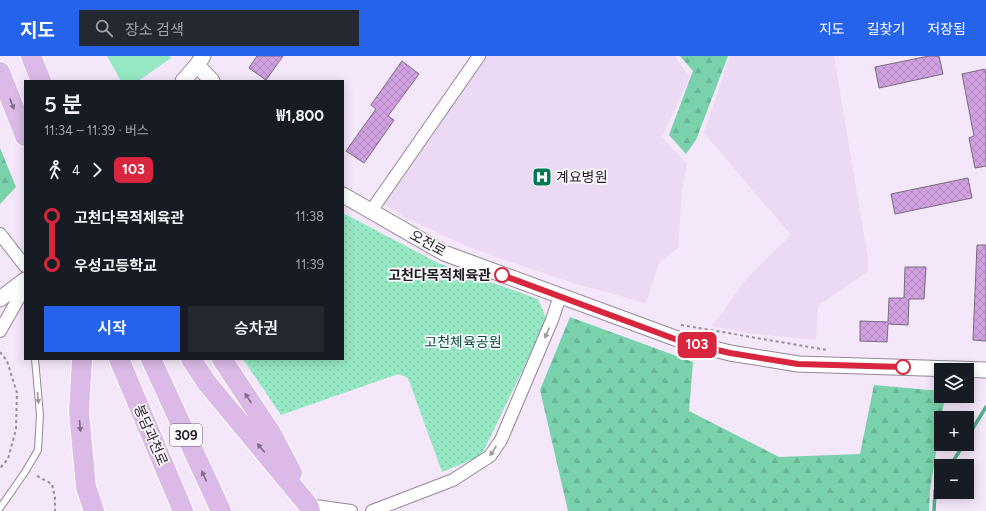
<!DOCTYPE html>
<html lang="ko">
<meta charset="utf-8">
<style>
:root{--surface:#171b24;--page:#242831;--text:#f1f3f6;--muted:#9ea1a6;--accent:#2563eb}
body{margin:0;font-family:Figtree,"Noto Sans KR",sans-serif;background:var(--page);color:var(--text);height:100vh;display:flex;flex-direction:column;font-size:15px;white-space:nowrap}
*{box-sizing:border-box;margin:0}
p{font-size:13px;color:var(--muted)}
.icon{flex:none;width:22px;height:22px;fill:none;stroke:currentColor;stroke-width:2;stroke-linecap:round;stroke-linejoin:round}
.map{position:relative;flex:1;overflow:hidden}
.panel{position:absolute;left:24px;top:24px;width:320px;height:280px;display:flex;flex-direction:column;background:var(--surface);border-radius:0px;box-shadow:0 2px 10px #0003}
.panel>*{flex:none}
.badge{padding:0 8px;border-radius:6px;font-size:14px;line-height:26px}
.controls{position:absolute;left:934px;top:307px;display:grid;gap:8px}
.controls a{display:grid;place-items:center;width:40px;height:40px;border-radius:0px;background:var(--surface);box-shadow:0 2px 10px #0003;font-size:20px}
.map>.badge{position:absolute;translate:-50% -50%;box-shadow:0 0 0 2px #fff}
.legs{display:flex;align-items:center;gap:6px;height:44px;padding:0 20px;font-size:13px}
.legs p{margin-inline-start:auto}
.summary{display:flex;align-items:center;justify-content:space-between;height:68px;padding:0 20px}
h1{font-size:22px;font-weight:600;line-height:30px}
.cta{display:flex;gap:8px;margin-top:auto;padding:8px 20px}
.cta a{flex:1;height:46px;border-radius:0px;background:var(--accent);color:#fff;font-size:16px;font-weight:600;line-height:46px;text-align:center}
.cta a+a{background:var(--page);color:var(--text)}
ul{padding:0 20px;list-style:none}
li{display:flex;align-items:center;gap:14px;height:48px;font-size:15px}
li i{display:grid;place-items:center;width:6px;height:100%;margin:0 5px;background:currentColor}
li i::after{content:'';width:10px;height:10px;margin:-5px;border:3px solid;border-radius:50%;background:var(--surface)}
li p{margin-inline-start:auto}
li:first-child i{background:linear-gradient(#0000 50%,currentColor 0)}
li:last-child i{background:linear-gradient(currentColor 50%,#0000 0)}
header{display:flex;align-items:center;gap:24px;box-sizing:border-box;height:56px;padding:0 20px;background:var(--accent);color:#fff}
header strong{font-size:19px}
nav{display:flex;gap:22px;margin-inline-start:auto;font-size:14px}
.search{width:280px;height:36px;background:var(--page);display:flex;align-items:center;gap:10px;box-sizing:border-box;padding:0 14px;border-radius:0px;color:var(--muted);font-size:15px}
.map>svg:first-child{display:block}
.built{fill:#ecd9f3}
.grass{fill:#95e8c3}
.forest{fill:url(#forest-firs)}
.park{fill:url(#park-dots)}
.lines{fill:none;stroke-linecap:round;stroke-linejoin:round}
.stream{stroke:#54ae89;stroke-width:3.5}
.building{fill:url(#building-cross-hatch);stroke:#786c7d}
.service-casing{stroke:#938697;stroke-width:8}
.minor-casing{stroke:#938697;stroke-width:14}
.tertiary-casing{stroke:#938697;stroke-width:17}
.trunk-casing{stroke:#fff;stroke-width:22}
.path{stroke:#988e9b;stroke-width:2;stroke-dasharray:3 3;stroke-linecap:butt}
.service{stroke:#fff;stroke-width:6}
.minor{stroke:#fff;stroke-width:12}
.tertiary{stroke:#fff;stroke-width:15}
.trunk{stroke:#dbbae7;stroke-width:20}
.oneway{fill:#7e6b85}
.oneway2{fill:#9b999c}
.line-1-casing{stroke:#fff;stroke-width:9}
.line-1{stroke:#d7263d;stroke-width:6}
.stop-1-dot{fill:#fff;stroke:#d7263d;stroke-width:2}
.labels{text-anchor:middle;stroke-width:3.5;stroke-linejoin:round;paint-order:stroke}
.shield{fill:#fcf9fd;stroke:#635e64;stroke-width:1}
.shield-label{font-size:13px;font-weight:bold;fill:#211c23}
.poi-label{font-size:14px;fill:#211c23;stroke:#fcf9fd;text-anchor:start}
.street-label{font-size:14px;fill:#211c23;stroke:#fcf9fd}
.stop-label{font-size:14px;font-weight:bold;fill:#211c23;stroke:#fcf9fd;text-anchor:end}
.park-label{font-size:14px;fill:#045139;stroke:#fcf9fd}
</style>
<header>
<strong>지도</strong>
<div class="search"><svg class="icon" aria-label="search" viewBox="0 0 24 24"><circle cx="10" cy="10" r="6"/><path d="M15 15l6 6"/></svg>장소 검색</div>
<nav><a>지도</a><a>길찾기</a><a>저장됨</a></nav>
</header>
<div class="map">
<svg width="986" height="455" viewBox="0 0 986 455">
<defs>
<pattern id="forest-firs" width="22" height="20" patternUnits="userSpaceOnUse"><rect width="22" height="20" fill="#79d2ac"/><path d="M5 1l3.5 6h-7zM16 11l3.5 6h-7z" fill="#68b494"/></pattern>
<pattern id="park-dots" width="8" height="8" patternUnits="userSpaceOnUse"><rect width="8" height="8" fill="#95e8c3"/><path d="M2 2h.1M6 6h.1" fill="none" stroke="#80c6a7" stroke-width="1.8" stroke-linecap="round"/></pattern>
<pattern id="building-cross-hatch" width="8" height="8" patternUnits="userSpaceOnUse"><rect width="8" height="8" fill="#d0a0e1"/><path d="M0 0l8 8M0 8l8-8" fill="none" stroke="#b289c1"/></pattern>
</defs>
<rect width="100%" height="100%" fill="#f5e7fa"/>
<!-- built -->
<path class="built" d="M484 0H674L690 21 662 81 687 108 682 134 678 192 659 207 646 247 576 228 468 191 404 161 382 147Z
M730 0H834L868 203V215L818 250 816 284 747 277 712 270 748 221 791 179 704 77Z"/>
<!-- grass -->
<path class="grass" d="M107 0H170L171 2 138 25H121Z"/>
<!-- forest -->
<path class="forest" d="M680 0H728L696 84 686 98 669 79 693 15Z
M0 92 16 131 0 148Z
M570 261 693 306 689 355 779 401 860 398 874 329 941 335V340H945L930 434 929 455H568L540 334Z"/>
<!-- park -->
<path class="park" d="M343 157 438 207 538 243 547 264 481 400 442 416 408 322 398 318 281 359 243 303H343Z"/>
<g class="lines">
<!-- stream -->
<path class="stream" d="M967 382 986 351
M950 410 964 388
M934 455 935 435 941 425"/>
</g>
<!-- building -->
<path class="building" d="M257 0H283L266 24 249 12Z
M929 0H939L943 18 879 32 875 11Z
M402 5 419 18 388 60 394 64 364 107 346 95 376 53 371 49Z
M985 13 986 20V110L975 112 969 82 974 80 962 18Z
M968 122 972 142 895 158 891 138Z
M977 189H986V285L973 284Z
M905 211H926L924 243H909L908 269 888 268 887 286 860 285V265L888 266 889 242H904Z"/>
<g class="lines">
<defs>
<path id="service" d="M0 452 25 416 38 394 40 359 35 303"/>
<path id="minor" d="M371 155 479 0
M0 178 25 210
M0 275 25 231
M308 449 351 455
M372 455 453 424 490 400 501 384 552 264 560 240"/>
<path id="tertiary" d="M197 9 212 25
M183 25 197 9 203 0
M343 139 444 197 683 285 730 297 798 308 986 314
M0 243 25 224"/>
<path id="trunk" d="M31 0 41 25
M0 16 25 80
M82 303 79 356 86 431 94 455
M119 303 183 455
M151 303 221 455
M191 303 207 327 308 449 310 455
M222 303 271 377 292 417"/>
</defs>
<!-- service casing -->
<use href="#service" class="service-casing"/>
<!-- minor casing -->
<use href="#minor" class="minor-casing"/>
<!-- tertiary casing -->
<use href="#tertiary" class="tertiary-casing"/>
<!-- trunk casing -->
<use href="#trunk" class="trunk-casing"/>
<!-- path -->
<path class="path" d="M681 269 827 294
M0 296 7 305 17 337 16 373 8 403 0 412
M37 420 52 428 55 442V455"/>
<!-- service -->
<use href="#service" class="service"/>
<!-- minor -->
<use href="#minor" class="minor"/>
<!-- tertiary -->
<use href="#tertiary" class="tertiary"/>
<!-- trunk -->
<use href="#trunk" class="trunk"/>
</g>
<!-- one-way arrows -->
<defs><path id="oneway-solid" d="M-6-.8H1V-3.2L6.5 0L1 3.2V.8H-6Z"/></defs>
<g class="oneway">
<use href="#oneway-solid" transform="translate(12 48) rotate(69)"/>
<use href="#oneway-solid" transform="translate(248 342) rotate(-124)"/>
<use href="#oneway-solid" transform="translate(80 370) rotate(85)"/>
<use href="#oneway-solid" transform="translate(261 392) rotate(-130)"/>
<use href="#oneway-solid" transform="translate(204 420) rotate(-115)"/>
</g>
<g class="oneway2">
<use href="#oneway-solid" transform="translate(547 277) rotate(113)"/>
<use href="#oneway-solid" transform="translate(38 342) rotate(85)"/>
<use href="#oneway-solid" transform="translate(493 395) rotate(124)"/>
</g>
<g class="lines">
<defs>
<path id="line-1" d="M502 219 683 286 730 297 798 308 903 311"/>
</defs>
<!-- line-1 casing -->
<use href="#line-1" class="line-1-casing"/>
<!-- line-1 -->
<use href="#line-1" class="line-1"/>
</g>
<!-- icons -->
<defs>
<symbol id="hospital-square" viewBox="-11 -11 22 22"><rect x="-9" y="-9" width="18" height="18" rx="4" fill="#007855" stroke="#fcf9fd"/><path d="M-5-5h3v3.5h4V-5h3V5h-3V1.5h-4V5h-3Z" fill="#fff"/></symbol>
</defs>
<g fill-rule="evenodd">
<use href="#hospital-square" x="531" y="110" width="22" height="22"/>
</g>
<!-- markers -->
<g class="stop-1-dot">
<circle cx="502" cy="219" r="7"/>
<circle cx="903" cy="311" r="7"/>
</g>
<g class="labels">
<!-- shield labels -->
<rect class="shield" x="170" y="368" width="32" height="22" rx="3"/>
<g class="shield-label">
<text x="186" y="384">309</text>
</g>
<!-- poi labels -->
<g class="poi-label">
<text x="556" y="126">계요병원</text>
</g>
<!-- street labels -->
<g class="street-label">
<text transform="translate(428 187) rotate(29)" y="5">오전로</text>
<text transform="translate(151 379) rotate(67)" y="5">봉담과천로</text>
</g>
<!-- stop labels -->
<g class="stop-label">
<text x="491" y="224">고천다목적체육관</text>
</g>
<!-- park labels -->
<g class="park-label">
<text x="463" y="291">고천체육공원</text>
</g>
</g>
</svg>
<div class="controls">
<a><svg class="icon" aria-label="layers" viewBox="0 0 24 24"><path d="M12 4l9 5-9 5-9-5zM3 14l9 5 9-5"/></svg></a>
<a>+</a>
<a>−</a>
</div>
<b class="badge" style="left:697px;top:289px;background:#d7263d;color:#fff">103</b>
<section class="panel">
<div class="summary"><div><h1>5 분</h1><p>11:34 – 11:39 · 버스</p></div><b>₩1,800</b></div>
<div class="legs"><svg class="icon" aria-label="walk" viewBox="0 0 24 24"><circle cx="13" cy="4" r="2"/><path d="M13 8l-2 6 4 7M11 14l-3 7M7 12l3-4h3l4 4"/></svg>4<svg class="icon" aria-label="forward" viewBox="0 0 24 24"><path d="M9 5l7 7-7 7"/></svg><b class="badge" style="background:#d7263d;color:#fff">103</b></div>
<ul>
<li><i style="color:#d7263d"></i><b>고천다목적체육관</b><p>11:38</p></li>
<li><i style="color:#d7263d"></i><b>우성고등학교</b><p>11:39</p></li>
</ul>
<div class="cta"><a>시작</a><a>승차권</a></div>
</section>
</div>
